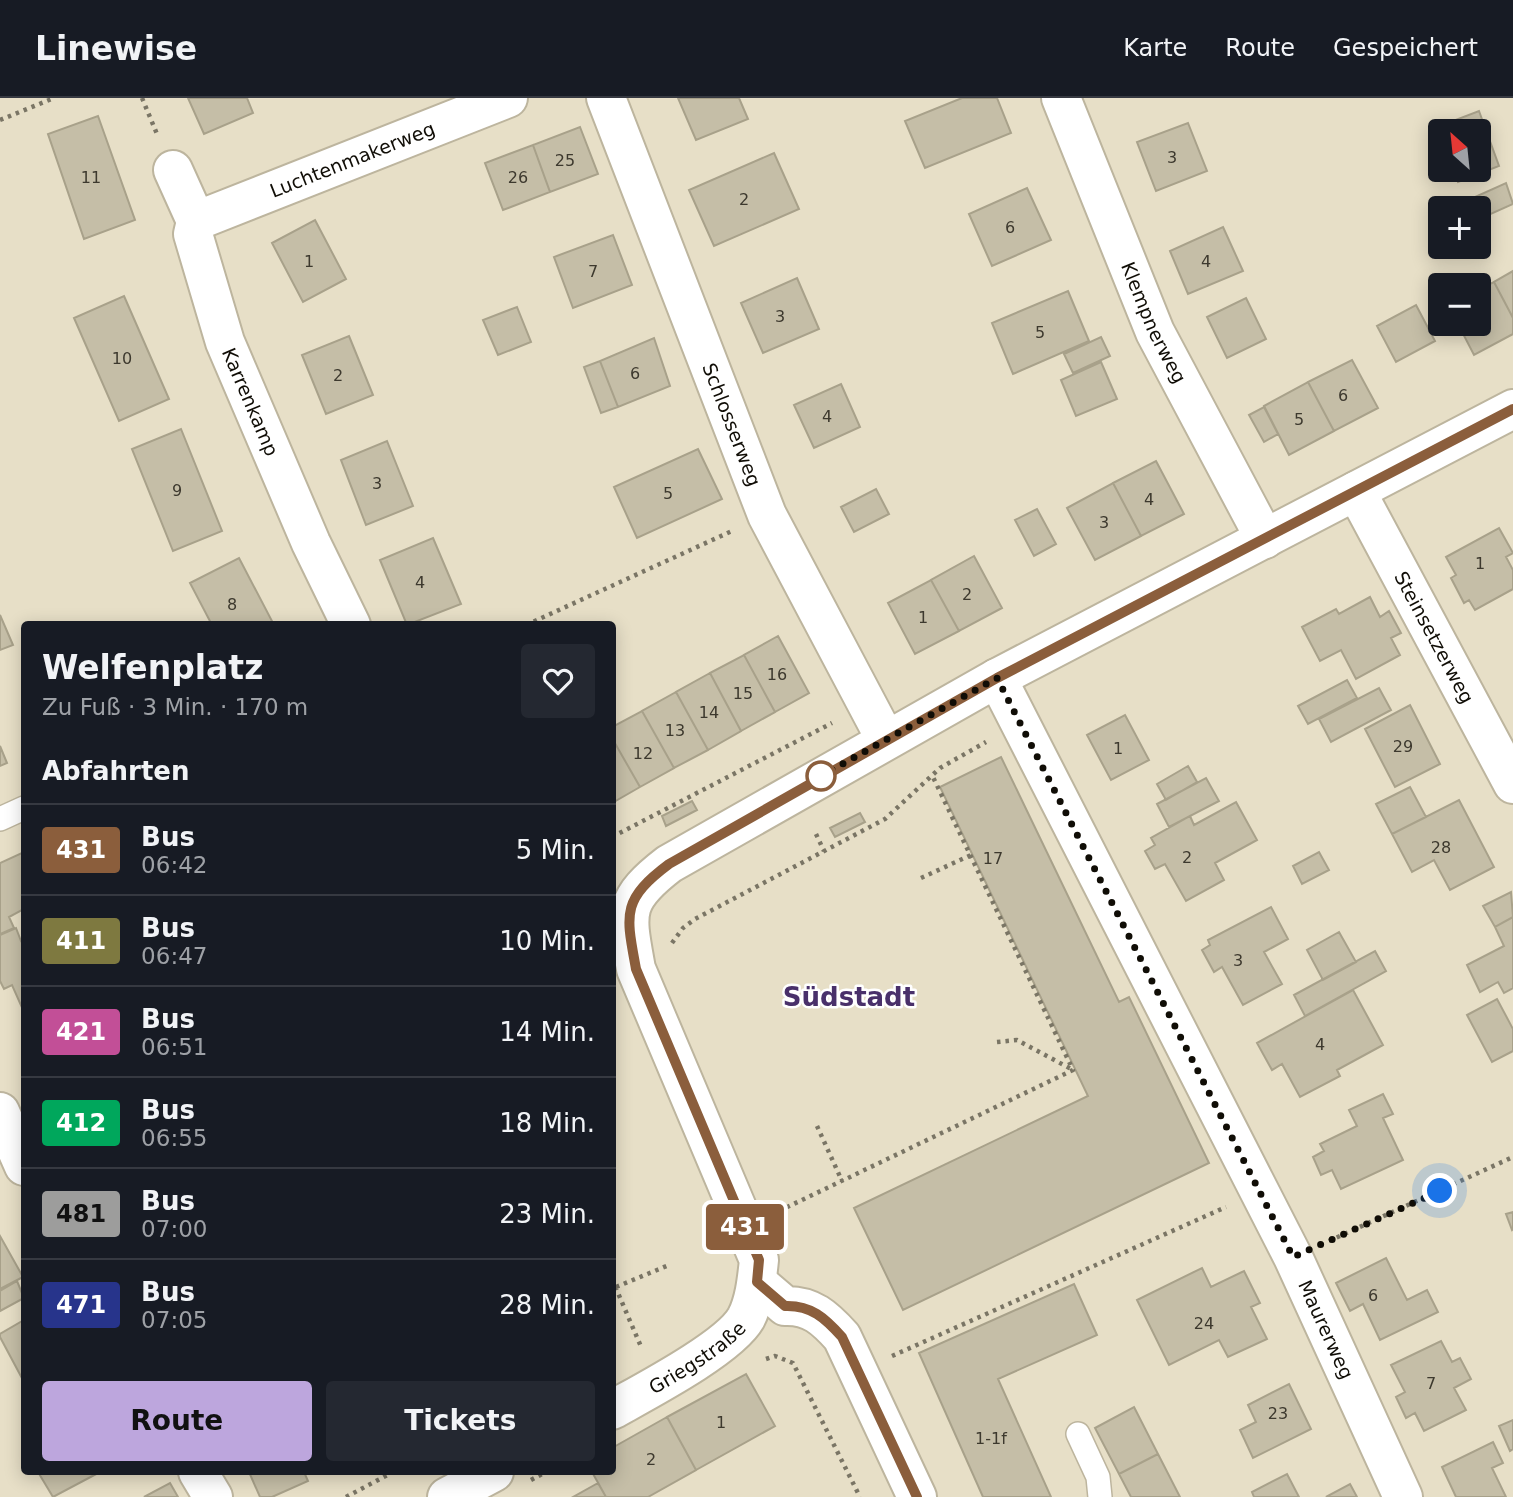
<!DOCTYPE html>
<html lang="de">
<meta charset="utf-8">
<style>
:root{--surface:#171b24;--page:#242831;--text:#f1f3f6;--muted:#9ea1a6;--line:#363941;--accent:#bda6dd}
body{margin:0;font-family:"DejaVu Sans",sans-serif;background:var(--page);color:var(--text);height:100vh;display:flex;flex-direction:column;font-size:26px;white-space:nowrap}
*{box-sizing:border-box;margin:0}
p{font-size:23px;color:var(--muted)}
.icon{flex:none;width:38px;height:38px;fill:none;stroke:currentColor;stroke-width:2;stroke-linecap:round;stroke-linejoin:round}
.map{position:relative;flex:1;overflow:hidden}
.sheet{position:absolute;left:21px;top:523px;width:595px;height:854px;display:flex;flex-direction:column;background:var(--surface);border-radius:7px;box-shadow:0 4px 18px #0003}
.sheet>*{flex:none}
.badge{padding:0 14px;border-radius:5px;font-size:24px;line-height:46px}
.needle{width:46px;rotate:333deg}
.buttons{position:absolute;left:1428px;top:21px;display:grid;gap:14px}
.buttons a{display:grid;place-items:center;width:63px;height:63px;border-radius:7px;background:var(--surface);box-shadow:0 4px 18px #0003;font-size:35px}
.you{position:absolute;width:35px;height:35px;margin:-18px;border:5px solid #fff;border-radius:50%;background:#1a73e8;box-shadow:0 0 0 10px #1a73e833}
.map>.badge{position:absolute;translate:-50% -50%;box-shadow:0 0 0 4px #fff}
h2{padding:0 21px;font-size:26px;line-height:63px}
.round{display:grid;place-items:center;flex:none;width:74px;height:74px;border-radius:7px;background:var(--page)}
.summary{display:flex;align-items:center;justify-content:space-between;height:119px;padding:0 21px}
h1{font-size:33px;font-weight:700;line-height:52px}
.primary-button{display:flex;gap:14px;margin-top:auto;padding:14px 21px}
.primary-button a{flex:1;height:80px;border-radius:7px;background:var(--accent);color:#111;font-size:28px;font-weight:700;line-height:80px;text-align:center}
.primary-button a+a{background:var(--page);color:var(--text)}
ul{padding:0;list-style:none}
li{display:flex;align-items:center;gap:21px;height:91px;padding:0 21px;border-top:2px solid var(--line)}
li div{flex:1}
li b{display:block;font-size:26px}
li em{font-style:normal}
li .badge{min-width:77px;font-weight:700;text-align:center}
header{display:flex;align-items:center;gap:42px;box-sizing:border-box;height:98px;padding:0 35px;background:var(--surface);border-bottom:2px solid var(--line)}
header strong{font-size:33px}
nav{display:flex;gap:38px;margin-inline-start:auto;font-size:24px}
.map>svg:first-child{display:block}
.building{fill:#c5bea7;stroke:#a8a18a;stroke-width:2}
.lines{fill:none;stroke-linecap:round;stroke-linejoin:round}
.service-casing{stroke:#bdb59e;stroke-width:26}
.minor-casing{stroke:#bdb59e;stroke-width:42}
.tertiary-casing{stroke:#bdb59e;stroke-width:42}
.path{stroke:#7a7565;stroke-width:4.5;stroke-dasharray:3.5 5;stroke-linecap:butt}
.service{stroke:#fff;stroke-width:23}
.minor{stroke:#fff;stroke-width:38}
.tertiary{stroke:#fff;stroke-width:38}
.line-casing{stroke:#fff;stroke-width:16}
.line{stroke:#8b5e3c;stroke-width:10}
.walk{stroke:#100d06;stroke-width:7;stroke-dasharray:0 12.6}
.stop-dot{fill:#fff;stroke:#8b5e3c;stroke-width:3.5}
.labels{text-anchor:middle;stroke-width:5;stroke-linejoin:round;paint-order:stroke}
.number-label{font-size:16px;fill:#3d392e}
.street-label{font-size:19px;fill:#100d06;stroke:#fff}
.district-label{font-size:26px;font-weight:bold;fill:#49306a;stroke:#fff}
</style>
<header>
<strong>Linewise</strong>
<nav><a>Karte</a><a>Route</a><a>Gespeichert</a></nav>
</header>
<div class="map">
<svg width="1513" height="1399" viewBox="0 0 1513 1399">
<rect width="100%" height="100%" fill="#e7dfc7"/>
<!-- building -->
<path class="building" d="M188 0H247L253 15 204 36Z
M678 0H739L748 21 696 42Z
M962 0H997L1011 35 925 70 905 23Z
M1479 13 1499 68 1458 84 1453 72H1479V33H1440V38L1437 29Z
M98 18 135 122 84 141 48 36Z
M1188 25 1207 73 1156 93 1137 44Z
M580 29 598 76 550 94 533 47Z
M533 47 550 94 503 112 485 65Z
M774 55 799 111 714 148 689 92Z
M1506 85 1513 106 1484 119 1475 99Z
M1027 90 1051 142 992 168 969 116Z
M315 122 346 181 303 204 272 145Z
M1223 129 1243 173 1188 196 1170 153Z
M613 137 632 187 573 210 554 159Z
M1513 173V220L1494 184Z
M797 180 819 231 763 255 741 205Z
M1494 184 1513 220V236L1474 257 1458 226H1479V191Z
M1068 193 1089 243 1013 276 992 225Z
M124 198 169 301 119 323 74 220Z
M1246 200 1266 241 1227 260 1207 219Z
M1416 207 1435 243 1396 264 1377 228Z
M517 209 531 244 498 257 483 222Z
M349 238 373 297 326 316 302 257Z
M1101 239 1110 258 1073 275 1064 256Z
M654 240 670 288 618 309 600 263Z
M1352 262 1378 310 1334 333 1308 284Z
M600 263 618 309 601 315 584 269Z
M1101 264 1117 301 1076 318 1061 282Z
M1308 284 1334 333 1289 357 1264 308Z
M841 286 860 329 814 350 794 307Z
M1264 309 1278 336 1264 344 1249 317Z
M181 331 222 433 173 453 132 351Z
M387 343 413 408 366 427 341 362Z
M698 351 722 401 637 440 614 389Z
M1156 363 1184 416 1141 438 1113 385Z
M1113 385 1141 438 1095 462 1067 410Z
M876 391 889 416 854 434 841 409Z
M1037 411 1056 446 1034 458 1015 422Z
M1499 430 1513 455 1506 459 1513 472V491L1475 512 1469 502 1464 505 1451 480 1456 477 1446 459Z
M433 440 461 506 407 527 380 462Z
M974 458 1002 510 959 533 931 482Z
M239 460 274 527H212L190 485Z
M931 482 959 533 915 556 888 505Z
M1370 499 1380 519 1389 513 1401 535 1391 540 1400 557 1356 581 1341 552 1320 563 1302 529 1336 511 1339 516Z
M0 517 13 547 0 552Z
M778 538 809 595 775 614 744 557Z
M744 557 775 614 741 633 710 575Z
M710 575 741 633 708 652 676 594Z
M1347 582 1357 600 1308 626 1298 608Z
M1379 590 1391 612 1331 644 1319 621Z
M676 594 708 652 674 670 642 613Z
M1410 607 1440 666 1395 689 1365 631Z
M642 613 674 670 640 689 612 640V629Z
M1125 617 1149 662 1111 682 1087 637Z
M612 640 640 689 612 705Z
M0 648 7 665 0 668Z
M1001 659 1119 904 1129 899 1209 1065 903 1212 854 1110 1088 998 940 689Z
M1188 668 1197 684 1166 702 1157 686Z
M1206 680 1219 703 1169 729 1157 706Z
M1410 689 1426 719 1392 736 1376 706Z
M1459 702 1494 769 1450 792 1434 762 1412 774 1392 736Z
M692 703 697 712 666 728 662 718Z
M1236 704 1257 742 1215 765 1224 782 1186 803 1165 766 1155 771 1145 753 1155 747 1151 740 1190 718 1194 727Z
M860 715 865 724 835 739 830 730Z
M24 754V811L9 819 14 830 0 836V765Z
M1319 754 1329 772 1302 786 1293 768Z
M1511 794 1513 819 1495 829 1483 808Z
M1271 809 1288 841 1264 854 1282 886 1243 907 1222 869 1214 874 1202 852 1210 847 1208 842Z
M1513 819V890L1504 895 1498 884 1480 894 1467 867 1504 848 1495 829Z
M16 830 21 843 24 841V914L12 887 4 891 0 883V837Z
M1339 834 1356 864 1323 882 1307 852Z
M1375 853 1386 873 1305 918 1294 897Z
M1353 892 1383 947 1337 972 1340 978 1300 999 1282 966 1272 972 1257 945Z
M1497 901 1513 931V953L1492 964 1467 917Z
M1383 996 1393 1016 1383 1020 1403 1062 1341 1091 1332 1072 1321 1077 1313 1059 1324 1053 1320 1046 1357 1028 1349 1012Z
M1513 1114V1131L1512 1132 1506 1116Z
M0 1138 23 1179 0 1191Z
M1386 1160 1407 1202 1427 1192 1438 1214 1380 1242 1363 1206 1350 1213 1336 1185Z
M1202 1170 1211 1189 1244 1173 1260 1205 1251 1209 1267 1241 1228 1259 1219 1242 1169 1267 1137 1202Z
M17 1183 24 1200 0 1213V1193Z
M1074 1186 1097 1237 998 1281 1051 1399H983L919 1255Z
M24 1222V1284L0 1239V1236Z
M1441 1243 1452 1264 1460 1260 1471 1281 1454 1290 1466 1312 1424 1333 1415 1315 1406 1320 1396 1299 1405 1294 1391 1267Z
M746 1276 775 1328 696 1372 667 1319Z
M1289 1286 1311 1331 1253 1360 1240 1332 1256 1324 1248 1307Z
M1134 1309 1158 1356 1119 1376 1095 1330Z
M667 1319 696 1372 648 1399H606L592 1374H612V1350Z
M1513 1322V1351L1510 1353 1499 1328Z
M1493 1344 1503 1365 1492 1370 1506 1399H1456L1442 1369Z
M1158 1356 1180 1399H1131L1119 1376Z
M38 1374H100L53 1399Z
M249 1374H304L308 1383 272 1399H260Z
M1287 1376 1299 1399H1254L1252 1394Z
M170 1385 178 1399H144Z
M598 1385 606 1399H573Z
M1350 1386 1357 1399H1326Z"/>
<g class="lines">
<defs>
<path id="service" d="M0 721 24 710
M1078 1336 1098 1379 1100 1399"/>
<g id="minor">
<path id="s1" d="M606 0 767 417 886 642"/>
<path id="s2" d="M1061 0 1155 234 1265 441"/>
<path id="s3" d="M173 72 196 123 193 136 225 244 311 445 351 527"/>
<path id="s4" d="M196 123 508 0"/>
<path id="s5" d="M1356 393 1513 686"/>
<path id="s6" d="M997 580 1293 1159 1403 1399"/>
<path d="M0 1014 24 1068"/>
<path d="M198 1374 213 1399"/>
</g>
<g id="tertiary">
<path d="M757 1184 785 1208C811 1207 825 1220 842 1239L917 1399"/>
<path id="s7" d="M612 1312C644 1294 729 1250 746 1220 755 1203 757 1180 759 1162L636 871C626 815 621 803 669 766L997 580 1513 311"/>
<path d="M447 1399 494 1374"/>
</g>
</defs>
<!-- service casing -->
<use href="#service" class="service-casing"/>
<!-- minor casing -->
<use href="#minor" class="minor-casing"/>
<!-- tertiary casing -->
<use href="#tertiary" class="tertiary-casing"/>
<!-- path -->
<path class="path" d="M142 0 157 36
M0 22 54 0
M526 527 732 433
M816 736 824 753
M612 739 832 625
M921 780 971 757
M672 845 683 830 695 821 885 721 940 670 986 644
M997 944 1017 942 1073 972
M817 1028 842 1083
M779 1113 1073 972 932 677
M1329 1143 1513 1059
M612 1181 642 1251
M616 1189 669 1167
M892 1258 1226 1109
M766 1261 775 1258 793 1265 860 1399
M531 1382 546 1374
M346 1399 393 1374"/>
<!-- service -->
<use href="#service" class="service"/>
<!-- minor -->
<use href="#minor" class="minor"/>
<!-- tertiary -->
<use href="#tertiary" class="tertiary"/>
</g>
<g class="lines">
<defs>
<path id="line" d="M917 1399 842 1239C825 1220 811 1207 785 1208L757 1184 759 1162 636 871C626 816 621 802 669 766L997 580 1513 311"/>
</defs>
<!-- line casing -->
<use href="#line" class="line-casing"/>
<!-- line -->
<use href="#line" class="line"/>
<!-- walk -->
<path class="walk" d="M821 678 997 580 1293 1159 1440 1093"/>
</g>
<!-- markers -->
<circle class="stop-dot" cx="821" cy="678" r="14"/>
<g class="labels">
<!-- number labels -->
<g class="number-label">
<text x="1172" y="65">3</text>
<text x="565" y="68">25</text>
<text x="91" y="85">11</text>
<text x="518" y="85">26</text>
<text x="744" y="107">2</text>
<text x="1010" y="135">6</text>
<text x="309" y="169">1</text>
<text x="1206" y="169">4</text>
<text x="593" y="179">7</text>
<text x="780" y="224">3</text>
<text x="1040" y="240">5</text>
<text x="122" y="266">10</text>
<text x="635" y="281">6</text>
<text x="338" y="283">2</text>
<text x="1343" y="303">6</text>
<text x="827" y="324">4</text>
<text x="1299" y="327">5</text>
<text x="377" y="391">3</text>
<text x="177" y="398">9</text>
<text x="668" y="401">5</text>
<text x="1149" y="407">4</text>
<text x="1104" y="430">3</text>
<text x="1480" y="471">1</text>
<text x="420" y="490">4</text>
<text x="967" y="502">2</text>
<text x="232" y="512">8</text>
<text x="923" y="525">1</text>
<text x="777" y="582">16</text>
<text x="743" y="601">15</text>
<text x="709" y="620">14</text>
<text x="675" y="638">13</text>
<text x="1403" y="654">29</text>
<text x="1118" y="656">1</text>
<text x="643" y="661">12</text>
<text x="1441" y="755">28</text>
<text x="1187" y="765">2</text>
<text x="993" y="766">17</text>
<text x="1238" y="868">3</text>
<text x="1320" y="952">4</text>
<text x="1373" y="1203">6</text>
<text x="1204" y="1231">24</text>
<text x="1431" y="1291">7</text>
<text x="1278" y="1321">23</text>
<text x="721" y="1330">1</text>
<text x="991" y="1346">1-1f</text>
<text x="651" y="1367">2</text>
</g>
<!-- street labels -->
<g class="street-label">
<text dy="7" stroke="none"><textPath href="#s4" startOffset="168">Luchtenmakerweg</textPath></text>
<text dy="7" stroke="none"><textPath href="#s2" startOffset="243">Klempnerweg</textPath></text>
<text dy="7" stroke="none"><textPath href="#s3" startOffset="247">Karrenkamp</textPath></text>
<text dy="7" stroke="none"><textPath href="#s1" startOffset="350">Schlosserweg</textPath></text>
<text dy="7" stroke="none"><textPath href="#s5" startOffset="166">Steinsetzerweg</textPath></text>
<text dy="7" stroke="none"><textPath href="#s6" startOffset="730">Maurerweg</textPath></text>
<text dy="7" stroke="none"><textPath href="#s7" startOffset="100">Griegstraße</textPath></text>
</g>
<!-- district labels -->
<g class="district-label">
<text x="849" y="908">Südstadt</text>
</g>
</g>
</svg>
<div class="buttons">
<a><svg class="needle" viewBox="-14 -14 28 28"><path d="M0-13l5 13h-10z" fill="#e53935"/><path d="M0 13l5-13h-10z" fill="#9ea1a6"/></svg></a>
<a>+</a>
<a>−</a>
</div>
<div class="you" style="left:1440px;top:1093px"></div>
<b class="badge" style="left:745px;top:1129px;background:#8b5e3c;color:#fff">431</b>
<section class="sheet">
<div class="summary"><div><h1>Welfenplatz</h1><p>Zu Fuß · 3 Min. · 170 m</p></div><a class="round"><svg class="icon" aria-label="heart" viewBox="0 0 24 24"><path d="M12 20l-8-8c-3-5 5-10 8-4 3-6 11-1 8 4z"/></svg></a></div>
<h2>Abfahrten</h2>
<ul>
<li><span class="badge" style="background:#8b5e3c;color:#fff">431</span><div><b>Bus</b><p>06:42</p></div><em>5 Min.</em></li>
<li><span class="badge" style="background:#7e7940;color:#fff">411</span><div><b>Bus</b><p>06:47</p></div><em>10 Min.</em></li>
<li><span class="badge" style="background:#c24f97;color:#fff">421</span><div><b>Bus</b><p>06:51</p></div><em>14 Min.</em></li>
<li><span class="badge" style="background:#00a75c;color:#fff">412</span><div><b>Bus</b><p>06:55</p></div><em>18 Min.</em></li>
<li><span class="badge" style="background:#9d9d9c;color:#111">481</span><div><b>Bus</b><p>07:00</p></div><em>23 Min.</em></li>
<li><span class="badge" style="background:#27348b;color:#fff">471</span><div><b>Bus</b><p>07:05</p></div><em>28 Min.</em></li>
</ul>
<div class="primary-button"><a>Route</a><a>Tickets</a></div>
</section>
</div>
